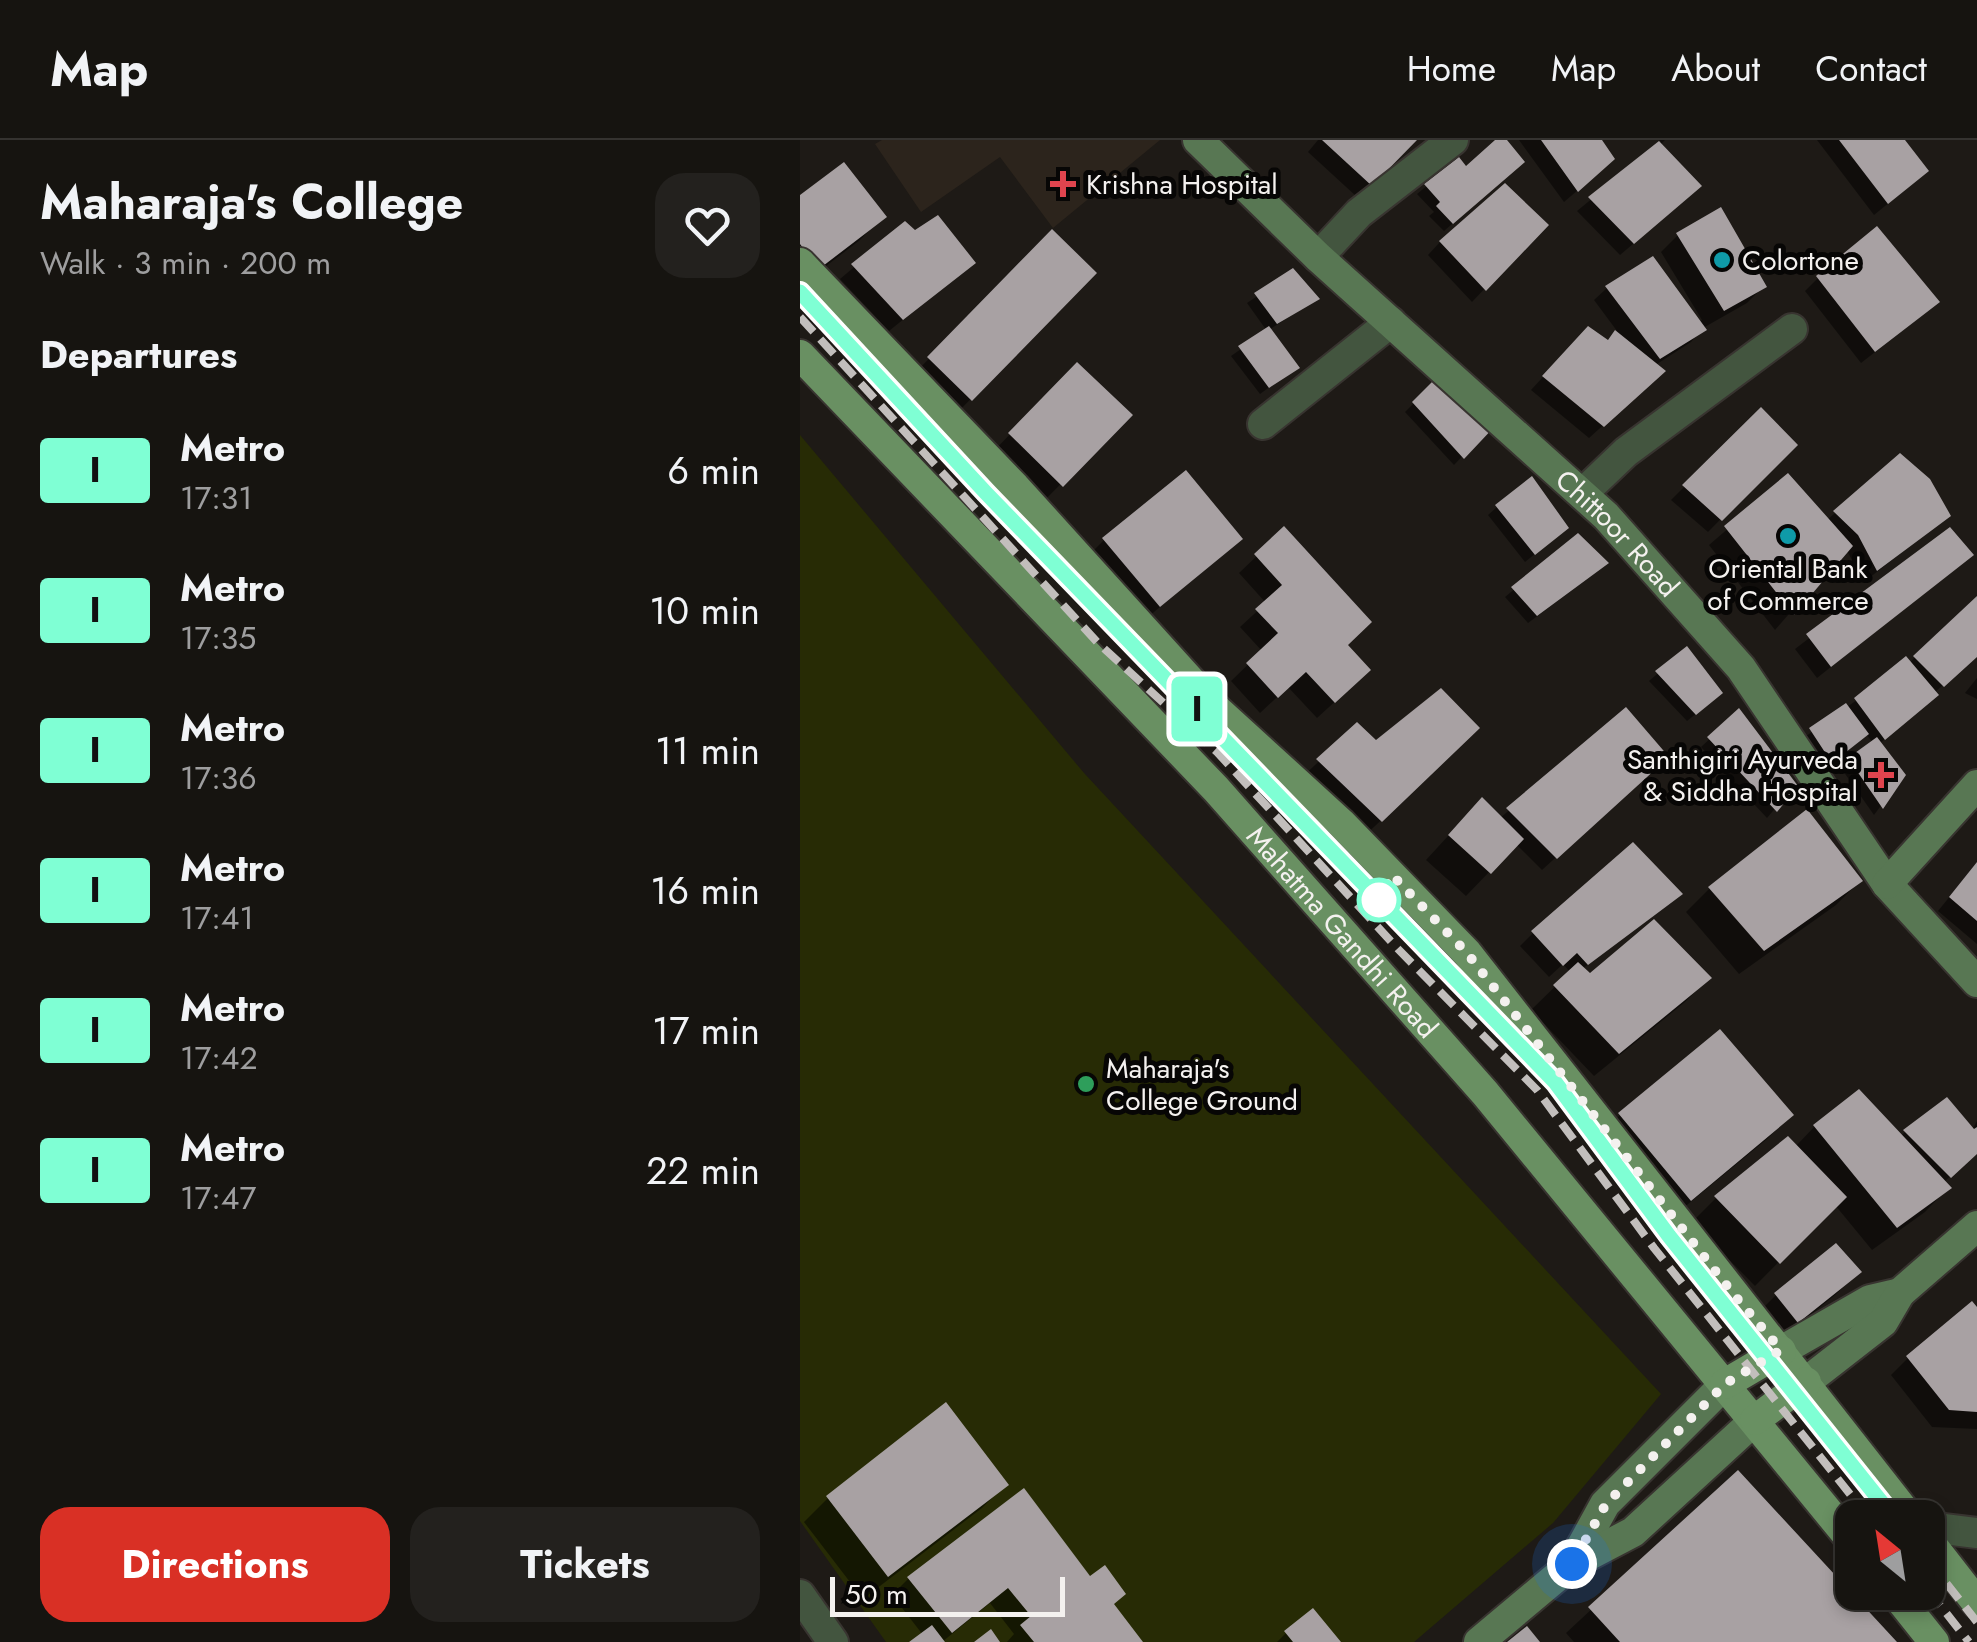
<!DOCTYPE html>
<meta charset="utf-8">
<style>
:root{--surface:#161410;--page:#23211e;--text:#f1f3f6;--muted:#9e9e9f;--line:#353330;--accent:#d93025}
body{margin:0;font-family:Jost,sans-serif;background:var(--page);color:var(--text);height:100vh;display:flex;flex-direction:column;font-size:38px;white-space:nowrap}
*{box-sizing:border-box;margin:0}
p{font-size:32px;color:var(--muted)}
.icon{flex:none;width:55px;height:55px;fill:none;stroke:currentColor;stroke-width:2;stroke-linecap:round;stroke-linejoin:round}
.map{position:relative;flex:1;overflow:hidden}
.details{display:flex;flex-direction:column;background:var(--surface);width:800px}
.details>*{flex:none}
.badge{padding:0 20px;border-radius:8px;font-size:35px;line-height:65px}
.needle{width:65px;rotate:330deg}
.tools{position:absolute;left:1035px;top:1360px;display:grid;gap:20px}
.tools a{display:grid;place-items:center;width:110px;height:110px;border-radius:20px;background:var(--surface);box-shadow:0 5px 15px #0003,0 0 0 2px var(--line);font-size:50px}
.scale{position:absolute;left:30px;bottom:25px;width:235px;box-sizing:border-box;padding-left:10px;border:5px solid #f4f1ef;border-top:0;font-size:28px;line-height:35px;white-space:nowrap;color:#f4f1ef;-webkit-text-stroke:8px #070605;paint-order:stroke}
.you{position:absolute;width:50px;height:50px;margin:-25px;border:8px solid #fff;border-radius:50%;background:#1a73e8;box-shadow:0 0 0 15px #1a73e833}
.map>.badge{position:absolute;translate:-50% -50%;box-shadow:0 0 0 5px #fff}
h2{padding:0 40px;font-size:38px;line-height:90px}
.round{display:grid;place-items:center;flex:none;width:105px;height:105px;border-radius:30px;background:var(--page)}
.summary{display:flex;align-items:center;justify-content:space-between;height:170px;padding:0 40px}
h1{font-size:48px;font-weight:700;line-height:75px}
.action{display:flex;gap:20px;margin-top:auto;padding:20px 40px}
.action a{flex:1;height:115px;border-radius:30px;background:var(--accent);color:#fff;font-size:40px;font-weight:700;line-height:115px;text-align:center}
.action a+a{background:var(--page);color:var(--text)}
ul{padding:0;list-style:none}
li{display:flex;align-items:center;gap:30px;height:140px;padding:0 40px}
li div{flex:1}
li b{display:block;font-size:38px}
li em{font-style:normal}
li .badge{min-width:110px;font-weight:700;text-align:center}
header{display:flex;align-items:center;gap:60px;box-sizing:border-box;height:140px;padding:0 50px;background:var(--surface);border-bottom:2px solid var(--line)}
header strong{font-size:48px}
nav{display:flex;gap:55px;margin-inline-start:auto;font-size:35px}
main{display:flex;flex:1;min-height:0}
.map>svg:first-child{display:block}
.built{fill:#2c241c}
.green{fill:#272b05}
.shadow{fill:#0007}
.building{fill:#a8a1a3}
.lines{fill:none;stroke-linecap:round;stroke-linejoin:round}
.street-casing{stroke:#383430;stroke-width:34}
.secondary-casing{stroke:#383430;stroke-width:34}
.primary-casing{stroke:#383430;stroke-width:34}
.street{stroke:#43553f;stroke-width:30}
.secondary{stroke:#587753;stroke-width:30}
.primary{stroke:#699062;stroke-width:30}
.rail{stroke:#c2bebc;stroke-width:8;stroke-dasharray:20 10;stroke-linecap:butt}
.line-casing{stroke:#fff;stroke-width:22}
.line{stroke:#7fffd4;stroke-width:15}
.walk{stroke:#f4f1ef;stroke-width:10;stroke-dasharray:0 18}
.health-dot{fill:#e0444e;stroke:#070605;stroke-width:4}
.culture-dot{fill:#0f9aa8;stroke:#070605;stroke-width:4}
.stop-dot{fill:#fff;stroke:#7fffd4;stroke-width:5}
.leisure-dot{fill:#2e9e5b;stroke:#070605;stroke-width:4}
.labels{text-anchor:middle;stroke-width:10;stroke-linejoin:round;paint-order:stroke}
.poi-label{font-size:28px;fill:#f4f1ef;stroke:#070605;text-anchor:start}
.street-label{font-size:28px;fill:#f4f1ef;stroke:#070605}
</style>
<header>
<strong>Map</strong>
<nav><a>Home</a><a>Map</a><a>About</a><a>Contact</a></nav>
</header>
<main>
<section class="details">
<div class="summary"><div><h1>Maharaja's College</h1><p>Walk · 3 min · 200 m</p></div><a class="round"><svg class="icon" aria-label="heart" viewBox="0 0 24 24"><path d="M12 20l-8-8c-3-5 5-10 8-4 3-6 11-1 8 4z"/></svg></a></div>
<h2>Departures</h2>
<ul>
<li><span class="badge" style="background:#7fffd4;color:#111">I</span><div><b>Metro</b><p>17:31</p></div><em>6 min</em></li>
<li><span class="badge" style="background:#7fffd4;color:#111">I</span><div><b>Metro</b><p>17:35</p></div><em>10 min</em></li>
<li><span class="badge" style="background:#7fffd4;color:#111">I</span><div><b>Metro</b><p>17:36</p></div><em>11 min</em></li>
<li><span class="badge" style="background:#7fffd4;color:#111">I</span><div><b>Metro</b><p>17:41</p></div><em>16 min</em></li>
<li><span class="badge" style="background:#7fffd4;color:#111">I</span><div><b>Metro</b><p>17:42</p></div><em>17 min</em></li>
<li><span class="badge" style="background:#7fffd4;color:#111">I</span><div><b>Metro</b><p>17:47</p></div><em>22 min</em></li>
</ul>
<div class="action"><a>Directions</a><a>Tickets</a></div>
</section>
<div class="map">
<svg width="1177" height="1502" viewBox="0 0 1177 1502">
<rect width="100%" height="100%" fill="#1e1a16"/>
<!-- built -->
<path class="built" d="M82 0H360L253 88 200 17 121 72 75 4Z"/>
<!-- green -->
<path class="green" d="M0 295 284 633 861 1254 753 1383 614 1502H86L0 1381Z"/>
<!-- shadow -->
<path class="shadow" d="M518 0H613L557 57 508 12Z
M699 0H703L714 30 644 91 629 76 634 72 617 54 658 20 666 30Z
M719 0H799V32L764 62Z
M859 0H865L860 5 886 59 820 115 777 71 861 2Z
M1017 0H1101L1112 44 1074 75Z
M0 59 83 76 60 100 0 146Z
M105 84 115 94 173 123 89 191 40 139Z
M745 85 672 162 628 115 640 102Z
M252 92 294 133 158 272 116 232Z
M878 95 964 146 947 163 903 188 891 202 854 226 849 244 789 298 731 250 775 202H806L817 191 794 160 807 148 899 182 902 180 861 112Z
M493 132 517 159 469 190 496 228 460 254 431 216 467 191 447 163Z
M1018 138 1124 174 1061 223 1005 151Z
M277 225 329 275 237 368 186 319Z
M640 237 692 285 654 325 605 272Z
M961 270 994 305 908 392 871 360Z
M1100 317 1148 376 1064 442 1046 409 975 490 909 405 988 337 1027 380Z
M697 367 757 396 725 422 688 375Z
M484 390 545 505 551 547 517 578 488 547 460 573 431 541 462 511 440 487 466 463 439 433Z
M1150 390 1157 427 1017 538 995 509Z
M778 396 798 431 728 483 705 457Z
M440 399 334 489 280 424 304 400Z
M1177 459V515L1134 553 1128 563 1079 604 1103 636 1074 675 1041 628 1073 603 1066 594 1023 629 1002 599 1109 523Z
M886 509 912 561 887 581 849 541Z
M1177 538V559L1165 553Z
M826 571 852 630 742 730 716 704 666 756 626 720 659 684 700 678Z
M939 572 994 646 967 678 901 607Z
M557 585 576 603 653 612 556 704 494 645Z
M1177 723V804L1138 771Z
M1060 741 1036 765 939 834 886 772 910 748Z
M880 754 782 829 790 836 909 838 885 862 794 936 731 870 770 832 763 824 749 837 720 806 733 793Z
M920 892 991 975 967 999 865 1083 796 999 820 975Z
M1177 981V1012L1143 1043 1148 1048 1125 1072 1072 1110 1035 1065 955 1146 892 1082 916 1058 988 1000 995 1007 1015 986 1100 997 1105 992 1172 990Z
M1036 1107 1059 1132 1035 1155 973 1205 952 1179 976 1155Z
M1177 1171V1289L1132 1287 1091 1235 1108 1218Z
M938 1333 1094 1502H774L766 1493Z
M206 1344 182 1368 63 1459 4 1382 28 1358Z
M224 1352 312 1465 340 1502H207L214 1494 190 1463 142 1502H114L123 1495 92 1455 109 1438Z
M486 1493 538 1502H477Z"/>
<!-- building -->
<path class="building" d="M522 0H617L572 46Z
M695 0H707L725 22 653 84 636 66 640 62 624 44 659 17 666 26Z
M741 0H802L815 19 778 52Z
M1039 0H1105L1129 31 1088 64Z
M859 1 902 46 834 104 788 57Z
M44 22 87 77 19 129 0 104V55Z
M705 43 749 85 686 151 639 101Z
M921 67 967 147 924 171 876 93Z
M138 75 176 123 103 180 51 124 105 81 115 90Z
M1077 86 1140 162 1075 212 1016 136Z
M252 89 297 133 172 261 127 217Z
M853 116 907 190 860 219 805 146Z
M493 128 520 159 477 184 454 153Z
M469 186 500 228 469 248 438 206Z
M788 186 808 200 815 190 866 231 804 287 742 236Z
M277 222 333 275 263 347 208 293Z
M640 234 696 285 664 319 612 262Z
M961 267 998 305 922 381 882 345Z
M1100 313 1130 339 1151 376 1077 431 1058 395 1033 371Z
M386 330 443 399 360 467 302 398Z
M988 333 1053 406 994 475 924 386Z
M732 336 769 388 735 415 695 365Z
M484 386 572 482 548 505 571 530 535 563 506 532 478 558 446 523 478 493 455 469 482 445 454 414Z
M1150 387 1174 415 1031 527 1006 494Z
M778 393 809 423 737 476 711 447Z
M1177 456V517L1144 547 1113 516Z
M887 506 923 553 896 575 855 531Z
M1106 516 1139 555 1085 600 1054 558Z
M641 548 680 588 582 682 516 619 557 582 576 600Z
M1046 563 1069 594 1032 623 1009 588Z
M826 567 869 617 757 719 706 668Z
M939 568 998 646 977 672 907 597Z
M1077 597 1106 635 1083 669 1048 618Z
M682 657 724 699 691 734 648 695Z
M1007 669 1063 741 964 811 908 747Z
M833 702 883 754 788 825 777 813 763 826 731 791Z
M1177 722V781L1149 757Z
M854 779 912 838 819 914 753 845 778 822 790 833Z
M920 889 994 975 891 1061 818 973Z
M1059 949 1152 1048 1097 1088 1013 985Z
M1147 957 1174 989 1177 987V1014L1151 1038 1103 990Z
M988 996 1047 1057 980 1124 914 1056Z
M1036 1103 1062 1132 998 1183 974 1153Z
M1172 1161 1177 1167V1272L1149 1270 1106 1216Z
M146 1262 209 1345 88 1437 26 1356Z
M938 1330 1097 1502H820L788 1467Z
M224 1348 290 1436 305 1425 326 1454 314 1464 343 1502H234L220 1485 231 1476 208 1448 152 1493 107 1437Z
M513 1468 541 1502H493L484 1491Z
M132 1485 145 1502H109Z
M727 1486 740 1502H707Z
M191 1489 200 1502H174Z"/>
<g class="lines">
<defs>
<path id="street" d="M518 117 559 73 653 0
M463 284 591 182
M782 354 826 312 992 189
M1128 1387 1177 1393
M0 1455 33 1502"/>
<g id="secondary">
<path id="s1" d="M398 0 518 117 806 376 941 528 1087 744 1177 842"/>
<path d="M1087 744 1177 645"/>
<path d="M981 1211 1070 1160 1100 1153"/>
<path d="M1006 1242 1083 1182 1100 1153 1177 1086"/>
<path d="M772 1424 805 1364 925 1244"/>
<path d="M679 1502 772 1424 833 1392 955 1280"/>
</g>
<g id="primary">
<path d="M0 123 215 347 415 568 541 683 667 813 1110 1378"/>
<path id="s2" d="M0 215 416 649 685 953 1052 1401"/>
<path d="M925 1244 981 1211"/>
<path d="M955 1280 1006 1242"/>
<path d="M1128 1400 1177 1463"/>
<path d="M1094 1452 1134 1502"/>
</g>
</defs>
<!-- street casing -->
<use href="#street" class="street-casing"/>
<!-- secondary casing -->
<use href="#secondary" class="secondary-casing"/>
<!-- primary casing -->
<use href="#primary" class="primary-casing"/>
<!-- street -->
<use href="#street" class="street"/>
<!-- secondary -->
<use href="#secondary" class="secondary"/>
<!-- primary -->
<use href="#primary" class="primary"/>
<!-- rail -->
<path class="rail" d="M0 153 186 353 755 943 869 1096 1094 1378
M0 177 297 502 417 612 598 809 737 950 854 1108 1069 1378
M1128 1420 1177 1482
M1128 1450 1169 1502"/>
</g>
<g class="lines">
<defs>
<path id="line" d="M0 152 186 353 755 942 869 1096 1094 1378"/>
</defs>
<!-- line casing -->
<use href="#line" class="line-casing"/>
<!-- line -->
<use href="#line" class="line"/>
<!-- walk -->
<path class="walk" d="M579 760 592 735 667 813 934 1155 981 1210 925 1244 806 1364 772 1424"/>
</g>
<!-- markers -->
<g class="health-dot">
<path d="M258 29h10v10h10v10h-10v10h-10v-10h-10v-10h10z"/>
<path d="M1076 620h10v10h10v10h-10v10h-10v-10h-10v-10h10z"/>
</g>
<g class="culture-dot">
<circle cx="922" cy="120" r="10"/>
<circle cx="988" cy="396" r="10"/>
</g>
<circle class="stop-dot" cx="579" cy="760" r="20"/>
<circle class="leisure-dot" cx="286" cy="944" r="10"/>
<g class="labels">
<!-- poi labels -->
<g class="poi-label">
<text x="286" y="54">Krishna Hospital</text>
<text x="942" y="130">Colortone</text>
<text x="988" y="438" text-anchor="middle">Oriental Bank<tspan x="988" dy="32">of Commerce</tspan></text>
<text x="1058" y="629" text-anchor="end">Santhigiri Ayurveda<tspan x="1058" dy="32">&amp; Siddha Hospital</tspan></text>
<text x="306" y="938">Maharaja's<tspan x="306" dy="32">College Ground</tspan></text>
</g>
<!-- street labels -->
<g class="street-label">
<text dy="10" stroke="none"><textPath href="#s1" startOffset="575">Chittoor Road</textPath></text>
<text dy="10" stroke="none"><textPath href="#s2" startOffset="792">Mahatma Gandhi Road</textPath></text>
</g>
</g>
</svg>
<div class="tools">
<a><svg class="needle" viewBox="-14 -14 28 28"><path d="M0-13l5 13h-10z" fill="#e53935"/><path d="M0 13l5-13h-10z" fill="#9e9e9f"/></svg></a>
</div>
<div class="scale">50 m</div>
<div class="you" style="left:772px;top:1424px"></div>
<b class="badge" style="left:397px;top:569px;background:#7fffd4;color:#111">I</b>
</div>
</main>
